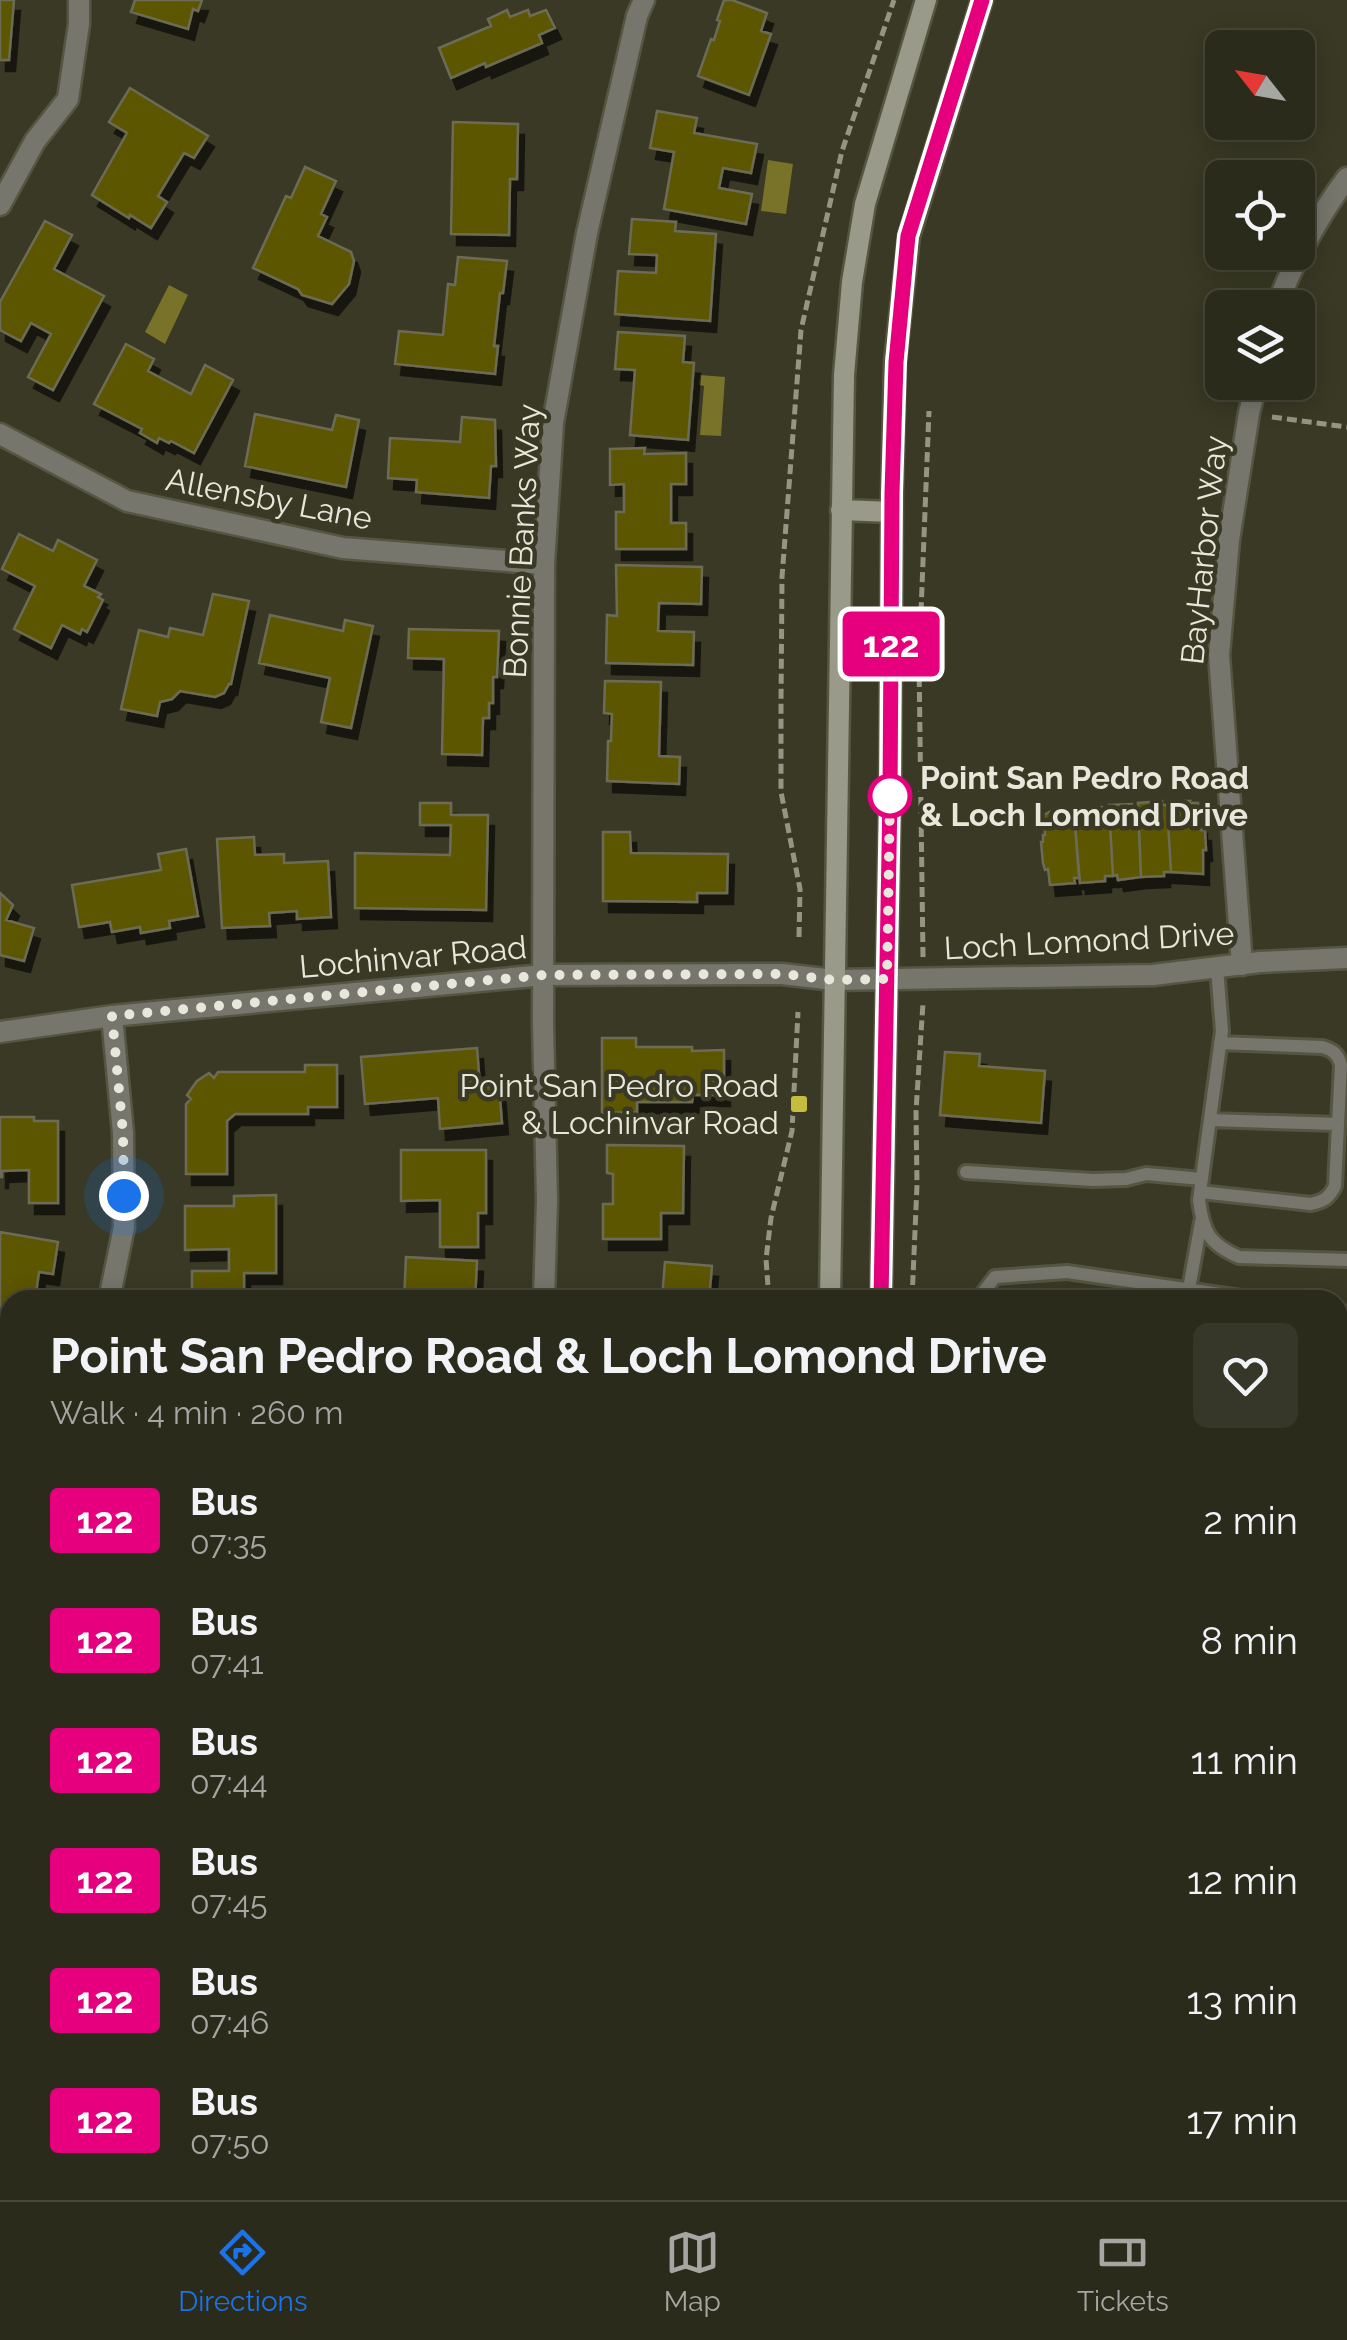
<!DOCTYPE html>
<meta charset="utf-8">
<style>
:root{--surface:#2b2b1c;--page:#373729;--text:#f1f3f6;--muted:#a6a7a3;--line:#47473b;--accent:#1a73e8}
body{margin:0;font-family:Raleway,sans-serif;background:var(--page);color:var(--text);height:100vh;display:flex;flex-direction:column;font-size:38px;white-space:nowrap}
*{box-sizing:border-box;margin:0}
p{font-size:32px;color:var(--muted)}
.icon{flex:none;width:55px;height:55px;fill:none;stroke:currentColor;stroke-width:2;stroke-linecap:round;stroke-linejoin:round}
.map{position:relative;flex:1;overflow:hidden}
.sheet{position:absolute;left:0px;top:1290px;width:1348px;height:910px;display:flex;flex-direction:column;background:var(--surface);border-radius:30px 30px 0 0;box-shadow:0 5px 25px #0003,0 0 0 2px var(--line)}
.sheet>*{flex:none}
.badge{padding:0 20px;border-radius:8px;font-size:35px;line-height:65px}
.needle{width:65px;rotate:301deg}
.tools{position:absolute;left:1205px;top:30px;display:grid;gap:20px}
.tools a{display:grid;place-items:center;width:110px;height:110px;border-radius:15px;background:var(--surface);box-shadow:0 5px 25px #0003,0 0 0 2px var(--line);font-size:50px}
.you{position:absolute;width:50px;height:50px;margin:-25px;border:8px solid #fff;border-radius:50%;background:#1a73e8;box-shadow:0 0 0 15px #1a73e833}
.map>.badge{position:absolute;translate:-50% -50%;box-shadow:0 0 0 5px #fff}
.round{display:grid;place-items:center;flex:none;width:105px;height:105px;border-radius:15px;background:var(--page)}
.headline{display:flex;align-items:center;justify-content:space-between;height:170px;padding:0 50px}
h1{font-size:48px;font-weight:700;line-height:75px}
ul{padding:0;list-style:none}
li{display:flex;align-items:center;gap:30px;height:120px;padding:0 50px}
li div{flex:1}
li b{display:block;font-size:38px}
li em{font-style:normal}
li .badge{min-width:110px;font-weight:700;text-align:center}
.dock{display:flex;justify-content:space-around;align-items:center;height:140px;border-top:2px solid var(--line);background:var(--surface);font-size:28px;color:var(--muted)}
.dock a{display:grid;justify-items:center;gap:5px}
.dock .on{color:var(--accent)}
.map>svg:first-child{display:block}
.green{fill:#4d4a0f}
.water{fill:#787328}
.building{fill:#5b5700;stroke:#6c6c56;stroke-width:2.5;filter:url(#shadow)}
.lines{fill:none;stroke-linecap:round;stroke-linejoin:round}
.lane-casing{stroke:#555542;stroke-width:18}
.street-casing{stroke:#555542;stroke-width:25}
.secondary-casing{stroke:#555542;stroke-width:25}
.path{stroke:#959585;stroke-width:5;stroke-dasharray:10 5;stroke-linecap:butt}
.lane{stroke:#77766d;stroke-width:12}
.street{stroke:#77766d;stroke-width:20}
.secondary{stroke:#9a9a8a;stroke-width:20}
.line-casing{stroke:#fff;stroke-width:22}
.line{stroke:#e6007e;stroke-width:15}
.walk{stroke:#e7e7db;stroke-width:10;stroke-dasharray:0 18}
.stop-dot{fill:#fff;stroke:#e6007e;stroke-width:5}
.poi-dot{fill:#c4bd3e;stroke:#393925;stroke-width:4}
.labels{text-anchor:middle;stroke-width:9;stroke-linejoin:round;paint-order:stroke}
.street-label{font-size:32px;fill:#e7e7db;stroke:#393925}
.stop-label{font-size:32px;font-weight:bold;fill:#e7e7db;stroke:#393925;text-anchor:start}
.poi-label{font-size:32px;fill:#e7e7db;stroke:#393925;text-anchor:end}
</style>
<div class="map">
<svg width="1347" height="2200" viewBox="0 0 1347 2200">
<defs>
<filter id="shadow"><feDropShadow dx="6" dy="11" stdDeviation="0" flood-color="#0009"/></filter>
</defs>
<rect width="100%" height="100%" fill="#393925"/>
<!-- green -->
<path class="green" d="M1338 1466 1347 1467V1940L1338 1933Z"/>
<!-- water -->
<path class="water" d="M768 160 793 164 786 214 761 211Z
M169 285 188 295 165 344 145 332Z
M700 375 725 377 721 436 700 435 704 386 699 385Z"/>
<!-- building -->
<path class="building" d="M0 0H14L9 60H0Z
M135 0H202L198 11 193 9 188 29 131 12Z
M724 0H732L767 13 761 31 771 34 749 95 698 76 711 39 714 40 720 21 717 20Z
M507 10 510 17 528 10 530 16 546 10 555 28 539 35 542 43 486 67 485 63 451 78 439 48 491 26 488 19Z
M130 88 208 136 194 158 184 153 158 196 167 202 151 228 130 215 129 218 92 195 127 133 109 122Z
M657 111 697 118 694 133 757 144 751 173 723 168 719 188 752 194 746 224 664 209 674 152 650 148Z
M453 122 518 124 517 179H510L509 235 451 234Z
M305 167 336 181 321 214 327 217 318 236 351 252 354 261 349 284 332 304 302 295 298 289 253 268 286 196 291 198Z
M632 219 676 222 675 231 716 234 710 321 615 314 618 271 656 273 657 255 629 254Z
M45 221 72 235 54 269 104 296 53 390 28 377 51 334 31 323 21 341 0 330V302Z
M458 257 507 261 503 293H500L494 346H498L495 374 395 364 399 331 443 335 448 284 455 285Z
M618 332 685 336 683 362 694 363 688 440 630 435 635 370 615 369Z
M126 344 154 359 148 371 191 394 205 365 233 380 194 453 171 441 169 443 159 438 157 443 140 433 142 429 94 404Z
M255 414 332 430 336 415 359 420 346 487 245 466Z
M462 417 495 420 496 466H491L489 498 416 492 417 480 388 478 390 438 460 442Z
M645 448 644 454 686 453V484H671V523H686V549H616V512H624V484L610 485V449Z
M19 534 53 551 58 540 97 560 84 586 101 594 98 597 103 600 87 632 82 629 80 634 62 625 51 648 14 629 35 586 2 569Z
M616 565 702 567 701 604 659 603 658 631 694 632 693 665 606 663 607 615 617 616Z
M213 594 249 601 231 684H229L224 693 215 697 180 691 172 699 160 702 157 716 121 709 139 630 168 637 170 628 203 635Z
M270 615 343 631 345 620 373 626 351 728 321 722 330 678 259 663Z
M409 629 499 631 497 677H493V703H489V718H483L482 755 442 754 444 659 408 658Z
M605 681 661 682 659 756 680 757 679 784 607 781 608 741H611L612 714 604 713Z
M1162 801V805H1167L1171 872H1164V876L1141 877 1138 803Z
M1173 801H1190L1189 803H1198L1199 823H1201V830H1205L1206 850H1203V874L1171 872 1167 805H1172Z
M420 803H451V815H488L486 910 355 908V853L450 855 451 825H420Z
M1132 804 1133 807H1138L1141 877 1118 880 1117 875 1113 876 1109 805Z
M1102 807 1103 810 1109 809 1113 876H1105V881L1080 883 1074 812H1079V809Z
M1068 810 1069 812H1074L1079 878H1074L1075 883 1050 885 1048 869 1045 870 1043 863 1041 842H1043V835H1045L1044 815 1051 811Z
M603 832H630L631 853 728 854 727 893H697V902L603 901Z
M254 837 255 855 284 854V863L328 861 331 917 297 919V911L269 913 270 926 222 928 217 839Z
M186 849 198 916 169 921 170 928 141 933 140 927 112 932 110 922 79 927 72 885 161 870 158 854Z
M0 893 13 905 6 920 34 928 24 961 0 955Z
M602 1038H636V1047H692V1051L724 1050V1095H693L692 1102H637V1112L602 1113Z
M477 1048 480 1087 499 1085 502 1123 440 1129 438 1098 365 1104 361 1057Z
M945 1052 980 1054 979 1066 1045 1071 1041 1123 940 1115Z
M305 1065H337V1107H308V1114H235L227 1121V1174H186V1104L191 1099 187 1095 197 1081 209 1073 214 1078 218 1072H305Z
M0 1117H34V1121H58V1203H29V1170L2 1171V1177H0Z
M607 1145 684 1146 683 1213H661V1239H603V1204H613V1174L607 1173Z
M401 1150H486V1213H478V1247H440V1200L401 1201Z
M276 1195V1273H244V1300H192V1271H229V1249L185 1250V1206H234V1196Z
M0 1232 58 1242 53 1274 39 1272 36 1293H39L38 1300H10V1326L0 1325Z
M406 1257 477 1261 475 1300H404Z
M665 1262 712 1266 709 1300H597V1293L662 1298Z
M10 1579V1617L0 1599V1585Z
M10 1810V1875L0 1879V1829L3 1828 0 1815Z
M1338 2020 1347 2032V2053L1338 2061Z
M0 2065 10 2088V2102L0 2106Z
M1347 2075V2120L1338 2128V2083Z
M568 2190H590L598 2199 561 2200 560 2198Z
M606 2190H639L649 2200H615Z
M838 2190H926L925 2192 936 2200H836L832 2197Z"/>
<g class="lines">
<defs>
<path id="lane" d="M1217 968 1222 1031 1199 1200C1203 1232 1209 1244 1239 1257L1347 1260
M1210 1120 1338 1124 1341 1065C1338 1054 1333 1050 1322 1047L1220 1043
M966 1172 1093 1180 1126 1179 1146 1174 1202 1179
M1200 1192 1311 1204C1324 1201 1329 1198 1335 1186L1338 1124
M1189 1289 1201 1222
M982 1300V1294L995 1277 1067 1272 1262 1300
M1338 1311 1347 1313
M1338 1392 1347 1385"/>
<path id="street" d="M0 205 35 141 68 99 79 24V0
M1277 308C1288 270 1323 209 1347 178
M0 434 127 501 343 548 544 564
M1242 965 1219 655 1229 540 1249 413 1257 382
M0 1032 112 1016 544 975 782 974 834 980 1153 975 1260 962 1347 958
M109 1300 124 1227 123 1133 112 1016
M544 1300 547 1200 543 1023 544 564 553 423 587 233 637 16 644 0
M0 1480 10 1472
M0 1955 10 1950
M1316 2190 1325 2200
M420 2198 431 2190
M1250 2200 1257 2190"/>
<path id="secondary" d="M841 510 892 512
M830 1300 844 375 852 282 865 204 926 0
M881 1300 890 796 892 493 895 362 909 236 982 0
M93 2200 117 2190
M220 2200 243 2190"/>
</defs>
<!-- lane casing -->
<use href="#lane" class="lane-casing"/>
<!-- street casing -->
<use href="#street" class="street-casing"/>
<!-- secondary casing -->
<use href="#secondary" class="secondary-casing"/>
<!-- path -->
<path class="path" d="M1272 417 1347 427
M799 937 800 889 781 792V705L782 577 801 330 842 151 894 0
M923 957 919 662 929 411
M769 1300 766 1259 771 1218 792 1131 798 1012
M912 1300 917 1185 916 1111 923 1003
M1338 1544 1347 1541
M1338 1575 1347 1594
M0 2197 16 2190
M292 2200 313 2190"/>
<!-- lane -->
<use href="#lane" class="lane"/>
<!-- street -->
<use href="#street" class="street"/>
<!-- secondary -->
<use href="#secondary" class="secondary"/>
</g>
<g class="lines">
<defs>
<path id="line" d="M881 1300 890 796 892 493 896 362 908 236 982 0"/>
</defs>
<!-- line casing -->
<use href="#line" class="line-casing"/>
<!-- line -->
<use href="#line" class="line"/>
<!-- walk -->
<path class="walk" d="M124 1196 123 1133 112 1016 544 975 782 974 834 980 887 979 890 796"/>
</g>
<!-- markers -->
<circle class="stop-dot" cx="890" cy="796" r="20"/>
<rect class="poi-dot" x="789" y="1094" width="20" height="20" rx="5"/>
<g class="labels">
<!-- street labels -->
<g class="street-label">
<text transform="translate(269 499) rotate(11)" y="11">Allensby Lane</text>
<text transform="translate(522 541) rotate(-87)" y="11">Bonnie Banks Way</text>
<text transform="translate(1204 550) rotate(-84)" y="11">BayHarbor Way</text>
<text transform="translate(1089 941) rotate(-3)" y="11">Loch Lomond Drive</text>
<text transform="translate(413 957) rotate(-5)" y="11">Lochinvar Road</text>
</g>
<!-- stop labels -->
<g class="stop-label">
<text x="920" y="789">Point San Pedro Road<tspan x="920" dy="37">&amp; Loch Lomond Drive</tspan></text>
</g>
<!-- poi labels -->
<g class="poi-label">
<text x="779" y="1097">Point San Pedro Road<tspan x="779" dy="37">&amp; Lochinvar Road</tspan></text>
</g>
</g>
</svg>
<div class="tools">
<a><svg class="needle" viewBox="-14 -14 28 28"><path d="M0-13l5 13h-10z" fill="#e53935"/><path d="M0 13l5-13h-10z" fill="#a6a7a3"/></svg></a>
<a><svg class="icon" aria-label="locate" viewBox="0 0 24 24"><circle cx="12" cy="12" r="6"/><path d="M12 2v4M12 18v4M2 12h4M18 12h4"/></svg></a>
<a><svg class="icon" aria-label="layers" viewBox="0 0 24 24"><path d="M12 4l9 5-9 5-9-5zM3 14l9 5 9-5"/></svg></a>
</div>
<div class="you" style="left:124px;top:1196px"></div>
<b class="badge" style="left:891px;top:644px;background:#e6007e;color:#fff">122</b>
<section class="sheet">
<div class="headline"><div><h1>Point San Pedro Road &amp; Loch Lomond Drive</h1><p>Walk · 4 min · 260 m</p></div><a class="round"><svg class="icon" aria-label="heart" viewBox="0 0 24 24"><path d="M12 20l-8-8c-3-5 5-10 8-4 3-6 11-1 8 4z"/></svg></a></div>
<ul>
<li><span class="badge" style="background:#e6007e;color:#fff">122</span><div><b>Bus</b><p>07:35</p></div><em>2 min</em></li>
<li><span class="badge" style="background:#e6007e;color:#fff">122</span><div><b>Bus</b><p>07:41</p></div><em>8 min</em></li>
<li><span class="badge" style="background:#e6007e;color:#fff">122</span><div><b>Bus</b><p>07:44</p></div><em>11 min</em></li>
<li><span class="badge" style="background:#e6007e;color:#fff">122</span><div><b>Bus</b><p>07:45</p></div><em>12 min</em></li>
<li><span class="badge" style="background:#e6007e;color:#fff">122</span><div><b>Bus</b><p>07:46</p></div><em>13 min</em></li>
<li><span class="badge" style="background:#e6007e;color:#fff">122</span><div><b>Bus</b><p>07:50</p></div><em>17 min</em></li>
</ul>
</section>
</div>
<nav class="dock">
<a class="on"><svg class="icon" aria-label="directions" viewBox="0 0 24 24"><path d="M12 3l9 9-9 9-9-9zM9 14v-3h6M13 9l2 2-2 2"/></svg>Directions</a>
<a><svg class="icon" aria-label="map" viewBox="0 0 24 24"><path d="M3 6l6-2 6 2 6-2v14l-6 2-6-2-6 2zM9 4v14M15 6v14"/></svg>Map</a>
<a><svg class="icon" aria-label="tickets" viewBox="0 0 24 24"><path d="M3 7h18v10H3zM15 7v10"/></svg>Tickets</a>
</nav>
